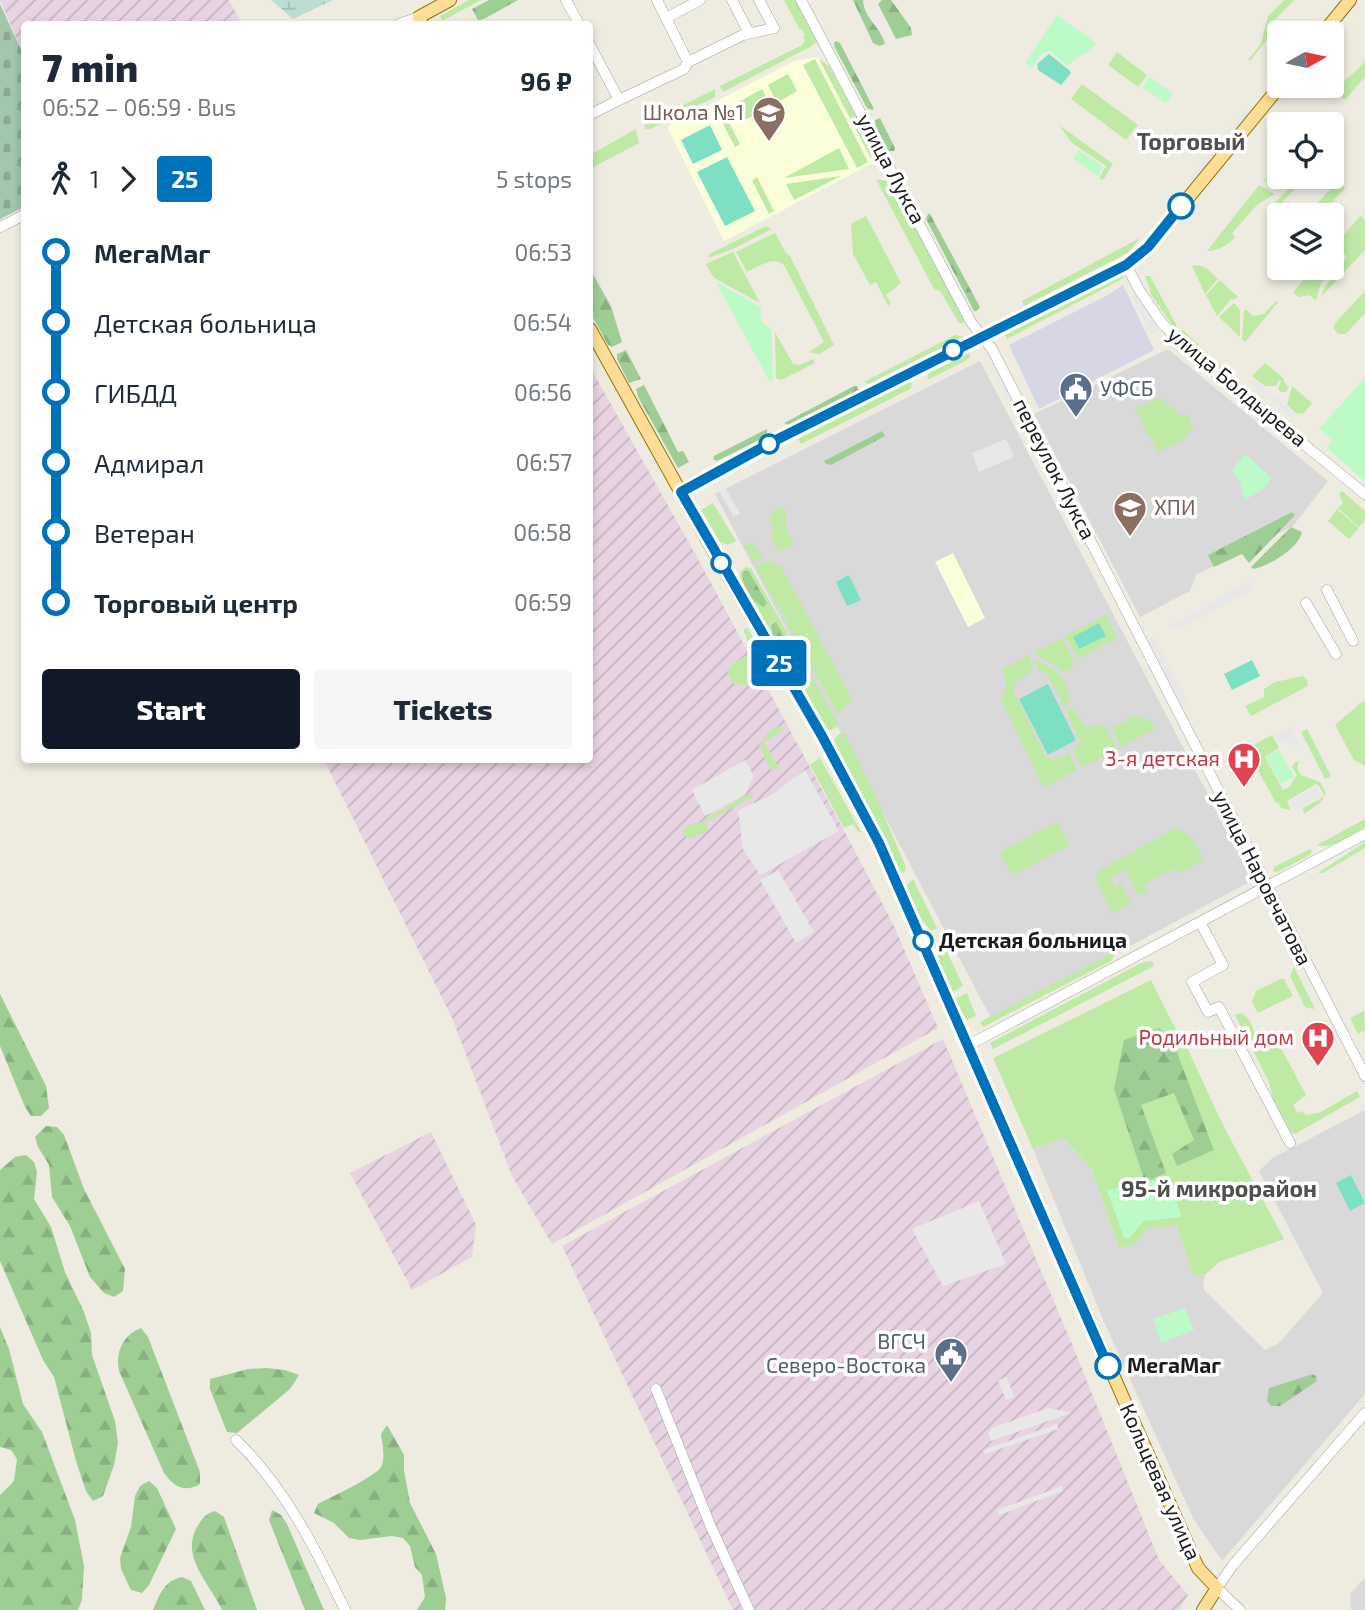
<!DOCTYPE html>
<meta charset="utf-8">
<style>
:root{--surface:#fff;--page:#f6f6f7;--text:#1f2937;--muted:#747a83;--accent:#111827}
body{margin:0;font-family:"Exo 2",sans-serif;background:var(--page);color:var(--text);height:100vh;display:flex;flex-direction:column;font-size:26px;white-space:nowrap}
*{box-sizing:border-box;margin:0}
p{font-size:23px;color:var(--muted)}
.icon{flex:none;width:38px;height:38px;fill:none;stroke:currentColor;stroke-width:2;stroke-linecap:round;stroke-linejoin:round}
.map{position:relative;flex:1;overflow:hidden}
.panel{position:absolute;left:21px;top:21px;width:572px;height:742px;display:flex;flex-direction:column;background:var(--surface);border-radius:7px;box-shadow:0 4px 10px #0003}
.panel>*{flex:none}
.badge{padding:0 14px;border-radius:5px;font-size:24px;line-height:46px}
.needle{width:46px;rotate:81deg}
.tools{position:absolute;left:1267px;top:21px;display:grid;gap:14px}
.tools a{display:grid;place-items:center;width:77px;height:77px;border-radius:7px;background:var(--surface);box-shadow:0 4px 10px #0003;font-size:35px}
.map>.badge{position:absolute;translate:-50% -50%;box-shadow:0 0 0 4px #fff}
.legs{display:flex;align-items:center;gap:10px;height:77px;padding:0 21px;font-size:23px}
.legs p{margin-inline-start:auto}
.headline{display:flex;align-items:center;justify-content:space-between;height:119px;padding:0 21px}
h1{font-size:38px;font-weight:800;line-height:52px}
.primary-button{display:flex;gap:14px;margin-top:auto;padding:14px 21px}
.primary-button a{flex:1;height:80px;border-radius:7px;background:var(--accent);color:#fff;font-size:28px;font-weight:800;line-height:80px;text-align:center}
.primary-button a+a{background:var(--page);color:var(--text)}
ul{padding:0 21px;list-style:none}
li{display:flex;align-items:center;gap:24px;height:70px;font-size:26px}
li i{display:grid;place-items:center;width:10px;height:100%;margin:0 9px;background:currentColor}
li i::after{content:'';width:18px;height:18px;margin:-9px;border:5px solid;border-radius:50%;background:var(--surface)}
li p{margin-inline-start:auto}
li:first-child i{background:linear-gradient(#0000 50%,currentColor 0)}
li:last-child i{background:linear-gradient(currentColor 50%,#0000 0)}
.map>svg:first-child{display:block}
.residential{fill:#dad9d9}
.industrial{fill:url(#industrial-furrows)}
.education{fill:#faffd9}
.grass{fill:#bfeaa5}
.forest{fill:url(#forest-firs)}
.wetland{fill:url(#wetland-marsh)}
.cemetery{fill:url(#cemetery-stones)}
.park{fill:#bcfac8}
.pitch{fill:#7de0c5}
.parking{fill:#e8e8e8}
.plaza{fill:#d7d6e4}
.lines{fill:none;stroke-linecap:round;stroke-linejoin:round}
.minor-casing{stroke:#a3a3a3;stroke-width:11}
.major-casing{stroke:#947500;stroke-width:14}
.minor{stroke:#fff;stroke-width:10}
.major{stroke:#fede96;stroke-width:12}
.line-1-casing{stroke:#fff;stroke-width:16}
.line-1{stroke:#0072bc;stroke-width:10}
.stop-1-dot{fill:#fff;stroke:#0072bc;stroke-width:3.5}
.labels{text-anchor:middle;stroke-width:7;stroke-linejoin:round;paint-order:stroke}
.education-label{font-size:21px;fill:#785e54;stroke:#fff;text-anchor:end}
.street-label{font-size:21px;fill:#1c1c1c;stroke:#fff}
.service-label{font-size:21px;fill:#4e5e75;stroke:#fff;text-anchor:start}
.health-label{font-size:21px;fill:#be3a42;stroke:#fff;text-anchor:end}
.stop-label{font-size:21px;font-weight:bold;fill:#1c1c1c;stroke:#fff;text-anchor:start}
.neighbourhood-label{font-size:23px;font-weight:bold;fill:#4f4f4f;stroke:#fff}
</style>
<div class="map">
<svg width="1365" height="1610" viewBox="0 0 1365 1610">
<defs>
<pattern id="industrial-furrows" width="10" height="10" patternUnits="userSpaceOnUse" patternTransform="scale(1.75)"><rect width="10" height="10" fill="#e7d3e1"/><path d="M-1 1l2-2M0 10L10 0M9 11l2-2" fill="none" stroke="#c6b5c0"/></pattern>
<pattern id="forest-firs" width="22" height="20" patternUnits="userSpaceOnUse" patternTransform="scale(1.75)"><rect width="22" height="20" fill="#9fce95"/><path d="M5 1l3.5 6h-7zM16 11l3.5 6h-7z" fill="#88b080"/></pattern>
<pattern id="wetland-marsh" width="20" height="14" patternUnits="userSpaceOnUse" patternTransform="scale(1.75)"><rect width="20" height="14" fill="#beddd2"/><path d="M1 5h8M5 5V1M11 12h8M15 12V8" fill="none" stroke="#a3bdb4"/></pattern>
<pattern id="cemetery-stones" width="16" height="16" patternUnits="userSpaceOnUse" patternTransform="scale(1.75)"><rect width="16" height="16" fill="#a2c7ac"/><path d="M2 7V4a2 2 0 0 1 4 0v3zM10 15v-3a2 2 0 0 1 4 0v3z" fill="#8baa93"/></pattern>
</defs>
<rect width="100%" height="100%" fill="#eeebe1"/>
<!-- residential -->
<path class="residential" d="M1168 349 1328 481 1293 526 1196 575 1190 591 1140 617 1034 414Z
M980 361 1253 880 992 1020 715 494Z
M1365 1110V1394L1222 1561 1194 1520 1105 1324 1033 1149 1063 1138 1091 1168 1119 1247 1132 1245 1148 1229 1177 1224 1193 1276 1206 1274 1203 1281 1204 1290 1265 1350 1279 1343 1323 1293 1259 1171 1271 1159Z
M1365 1578V1610H1351L1350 1594Z"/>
<!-- industrial -->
<path class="industrial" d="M0 0H229L242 24H24V56Z
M590 367 697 557 849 840 894 926 938 1028 552 1244 512 1176 452 1018 324 760H590Z
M943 1039 1072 1344 1159 1560 1188 1595 1179 1610H733L562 1246Z
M431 1132 476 1225 472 1257 412 1290 350 1173Z"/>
<!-- education -->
<path class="education" d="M818 57 873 163 724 241 667 127 794 61Z
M953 553 985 618 968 627 935 562Z"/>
<!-- grass -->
<path class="grass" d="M469 0H481L442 21 440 16Z
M784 0H796L817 41 810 47 723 92 720 86 802 45 805 41 803 36 805 35 802 29 800 30Z
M1284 0H1294L1270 24 1269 37 1250 61 1248 60 1261 44 1268 16Z
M1117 52 1147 75 1138 87 1108 65Z
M815 59 868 162 857 168 803 65Z
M819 59 829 66 869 140 871 158Z
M1365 62V77L1345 100 1334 91Z
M788 74 797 91 777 103 768 85Z
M1082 84 1138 125 1126 140 1071 99Z
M715 89V97L650 129H646L644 125Z
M762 89 771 106 743 121 735 104Z
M722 109 740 144 735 147 717 112Z
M1059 125 1113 164 1103 180 1099 178 1106 166 1072 143Z
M636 129 639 143 590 169V155Z
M839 148 849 169 784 178Z
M841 176 794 200 786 184Z
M757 177 774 211 769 214 752 180Z
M1299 177H1306L1275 210 1271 207Z
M876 179 889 182 894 180 965 318 963 323H959L940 291 934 289Z
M1340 179 1345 188 1320 215H1306Z
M1259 185 1275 194 1257 205 1232 233 1235 237C1227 246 1219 250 1207 251Z
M1361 215 1365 221V250L1321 297 1325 287 1347 257 1336 244Z
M866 216 901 283 886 295 891 303 888 306 876 282 870 285 853 254 851 224Z
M766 226 772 229 733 249 708 258 711 253Z
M775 233 786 253 790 256 834 345 819 354 809 352 824 342 784 265C773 255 759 267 747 272L736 252Z
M1140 238 1129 252 1024 306 1022 301Z
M733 252 760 303 714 278 706 264Z
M1198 265 1206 268 1218 279 1205 294 1192 266Z
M1316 268H1330L1320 286 1316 301 1310 295 1299 297 1293 293 1306 276 1310 275Z
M1122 273 1124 278 1007 339 1005 335Z
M1145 276H1150L1177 326 1175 329 1152 296Z
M1220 280 1238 297 1233 300 1231 299 1217 316 1206 295Z
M1365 291V313L1346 334H1338L1334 329 1335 323Z
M1279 301 1245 342 1242 339 1244 310H1247L1253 316 1264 314 1275 302Z
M1234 303 1240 310V337L1219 317Z
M1178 330 1184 331 1228 373 1226 374Z
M775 332 793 364 799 365 813 359 815 363 781 380 776 378Z
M955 335 964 337 869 384 864 382Z
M970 352V357L967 360 927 380 929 373Z
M1265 363 1284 379 1283 381 1289 387 1286 392H1281L1278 389 1281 381 1279 380 1276 386H1265L1252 376Z
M908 382H911L912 385 910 389 801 444 798 439Z
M1292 386 1312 403 1304 413 1297 414 1287 405Z
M1160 397 1181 416 1189 415V421L1194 426 1183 441 1158 452 1148 433 1144 432 1145 427 1135 409Z
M1342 491 1365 511V520L1359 527 1338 508 1343 503 1339 494Z
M713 503 736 541 728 545 720 542 701 510Z
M783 506 787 512 785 526 794 545 779 552 770 533 774 531 768 516Z
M1337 509 1359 528 1349 539 1328 521Z
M752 542 763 558 754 562 744 546Z
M768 561 781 566 852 699 838 714 755 566Z
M746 567 751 568 838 723 836 728 830 730 824 729 740 579V572Z
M1106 615 1117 638 1078 659 1065 636Z
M747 627 773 672 767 677 754 656 744 632V629Z
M1062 638 1073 659 1072 669 1065 672 1034 653Z
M747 655 761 682 750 686 733 684 728 673 730 666Z
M1029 655 1033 670 1016 682 1013 690 1046 757 1054 760 1069 753 1077 770 1044 788 1000 698 1006 689 1003 669Z
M1033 658C1053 669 1071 677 1069 703L1064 707 1046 673 1040 671Z
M1303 676 1307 680 1308 686 1251 716 1245 706 1264 697V689L1275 682Z
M1363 701 1365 702V766L1354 760 1335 725Z
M1072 708 1086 728 1099 724 1106 727 1117 749 1082 768 1074 751 1080 741 1066 711Z
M1134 716 1148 719 1156 728 1121 747 1112 728Z
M780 725 783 731 764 742 779 768 771 770 759 746 768 732Z
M1307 729 1331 776 1325 779 1301 732Z
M845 733 878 801 906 867 905 871 901 873 897 869 834 745V740L839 734Z
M1272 735 1279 748 1265 757 1283 790 1289 787 1297 775 1292 767 1294 763 1299 761 1297 768 1301 775 1320 782 1326 793 1320 803 1304 814 1303 808 1320 799 1324 795 1319 786 1316 784 1287 801 1291 810 1281 808 1278 802 1276 803 1246 749Z
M820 758 861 832 859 833 853 824 844 828 810 765Z
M752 792 753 797 705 823 708 831 689 839 684 835V830L690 824 699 823Z
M1365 819V827C1352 834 1333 850 1317 845Z
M1057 822 1070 845 1015 874 1011 873 1000 854 1001 851Z
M1176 828 1191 837 1204 860 1181 873 1175 869 1144 884 1147 891 1138 896 1126 870 1111 877 1115 887 1122 884 1131 904 1112 913 1096 879 1098 871Z
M1365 842V848L1323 873H1318Z
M1310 849 1312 852 1308 856 1277 872 1273 871 1274 867Z
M913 879 937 928 931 931 919 917 905 887Z
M942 941 963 986 953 992 941 968 935 945Z
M1118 950 1111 961 983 1027 980 1022Z
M1152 961 1154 966 993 1049 990 1043 1143 962Z
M1294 967 1315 1009 1305 1007 1290 976Z
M1280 979H1284L1293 996 1258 1013 1252 1002 1256 991Z
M1151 980 1177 1032 1182 1037 1224 1127 1284 1239 1219 1262 1206 1274 1193 1276 1177 1225 1148 1229 1132 1246 1119 1247 1091 1168 1063 1138 1033 1149 993 1058Z
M967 993 976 1016 966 1020 955 999Z
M1364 1011 1365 1030 1358 1034 1350 1018Z
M1241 1013C1256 1021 1253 1038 1260 1051L1274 1045 1280 1046 1306 1095 1293 1105 1297 1113 1302 1111 1306 1115 1319 1113 1357 1091 1360 1097 1295 1134 1291 1132 1274 1101 1268 1080 1235 1015Z"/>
<!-- forest -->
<path class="forest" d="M489 0H518L484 19 478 20 472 9Z
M853 0H863C864 19 881 27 885 44L879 46 873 43Z
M882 0H891L911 28 912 35 896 39 878 4Z
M836 41 840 43 874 109 872 110 867 108 835 48 834 43Z
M880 118 895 148 894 151H889C883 142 875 130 875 120Z
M928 214H930L980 307 977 311H974L926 219Z
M590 269 611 306 622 342 612 347 608 345 590 312Z
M626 350 641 379 629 383 617 359V354Z
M644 385 678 452 683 451 689 462 678 468 638 397 636 389Z
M854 386H857L859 390 856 392 788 425 784 423Z
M767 429V436L717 461 713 459 714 456Z
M882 431 885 436 831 465 826 464 824 461Z
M1292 512 1295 515 1251 561 1249 563 1242 554 1214 567 1208 555Z
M1291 527 1302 532C1299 548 1269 566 1254 569L1251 567Z
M748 570 767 603 764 607C752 603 740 584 743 572Z
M776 622 809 679 806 684 801 683 798 679 773 636 771 625Z
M0 994 46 1086 49 1108 41 1116H31L25 1107 0 1046Z
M1159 1028 1173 1042 1214 1150 1177 1166 1172 1154 1194 1140 1174 1093 1141 1105 1166 1173 1145 1182 1114 1089 1124 1040Z
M46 1126 57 1127 64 1135 84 1189 125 1269 123 1291 114 1297 104 1293 90 1277 70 1226 52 1197 49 1165 38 1147 35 1137Z
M26 1155 34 1162 37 1172 34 1199 51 1227 65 1272 84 1312 91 1333 92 1355 115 1421 118 1443 114 1465 103 1496 93 1501 86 1491 76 1461 54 1377 43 1360 0 1261V1170L15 1157Z
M0 1327 9 1349 23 1404 42 1432 75 1520 84 1566 82 1600 78 1610H0V1495L14 1481 17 1459 11 1450 0 1447Z
M141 1328 148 1337 200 1472V1484C185 1493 174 1487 164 1473L119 1371C115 1352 123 1335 141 1328Z
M266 1368 285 1370 299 1375 290 1389 237 1433 227 1432 210 1389V1379L248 1369Z
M1313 1374 1316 1376 1317 1381 1280 1406H1271L1267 1401 1269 1388Z
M387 1425 404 1455V1471L410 1503 436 1554 446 1598 445 1610H417L425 1597 422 1575 415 1567 410 1546 403 1538 392 1536 360 1540 349 1538 334 1523 314 1513 318 1504C331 1497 375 1477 381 1467 386 1458 382 1443 381 1434Z
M149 1481 157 1488 176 1529 149 1585 142 1593 131 1590 121 1569 120 1558 131 1527 135 1496 140 1486Z
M272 1510 281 1515 287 1524 324 1610H305L269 1520Z
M215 1511 224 1517 257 1610H222C209 1582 178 1555 199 1524 204 1516 206 1514 215 1511Z
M182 1577 191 1581 205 1610H153C160 1594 164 1581 182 1577Z"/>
<!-- wetland -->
<path class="wetland" d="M271 0H333L293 19Z"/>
<!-- cemetery -->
<path class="cemetery" d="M0 4 24 56V207L0 219Z"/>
<!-- park -->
<path class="park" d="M1057 15 1096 43C1087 55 1077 55 1068 66L1050 51 1041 54 1032 68 1025 63Z
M1149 77 1173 93 1166 103 1143 88Z
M1079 150 1103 167 1098 176 1073 158Z
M1279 162V177H1284L1273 189 1263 181Z
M716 282 762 308 760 313 762 322 771 328 773 378 770 382Z
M1365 378V481L1327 448 1332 440 1319 429Z
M1245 454 1272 478 1263 489 1245 500 1240 483 1232 471Z
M1279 750 1294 777 1281 784 1266 757Z
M1167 1176 1182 1217 1144 1221 1128 1239 1124 1238 1107 1190 1145 1184Z
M1185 1308 1194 1330 1161 1343 1153 1319Z"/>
<!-- pitch -->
<path class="pitch" d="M1049 54 1069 70 1071 73 1061 85 1038 70 1037 64Z
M710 125 722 150 693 164 681 140Z
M727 157 755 211 725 226 697 172Z
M849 575 861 600 847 606 836 582Z
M1099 623 1106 636 1079 649 1073 637Z
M1252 660 1260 676 1232 690 1224 674Z
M1048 684 1076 740 1048 755 1019 699Z
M1351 1175 1365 1203 1350 1211 1336 1183Z"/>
<!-- parking -->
<path class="parking" d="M1245 110 1251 115 1196 182 1189 179Z
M1137 291 1158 330 1151 334 1131 295Z
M996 363 1028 429 1024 431 991 366Z
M1252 378 1295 414 1292 418 1249 381Z
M1032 436 1067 502 1062 505 1028 438Z
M1006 439 1014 457 979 472 972 453Z
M725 488 740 513 734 517 719 491Z
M1251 581 1255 588 1180 627 1171 628 1170 625Z
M1148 637H1154L1187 701 1182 705Z
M1291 726 1300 743 1292 747 1288 740 1280 744 1275 735Z
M745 760 754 776 745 795 705 816 692 790Z
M805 770 839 831 760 875 743 849 738 810 770 796Z
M1316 787 1321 796 1295 810 1290 801Z
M778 870 814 932 796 943 760 880Z
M979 1201 1006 1264 943 1286 912 1229Z
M1007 1377 1014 1397 1006 1400 998 1380Z
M1048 1408 1071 1413 991 1441 988 1433 992 1428Z
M1057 1424 1058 1429 985 1454 983 1450Z
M1062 1486 1063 1491 999 1515 997 1510Z"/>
<!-- plaza -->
<path class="plaza" d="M1123 285 1154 350 1039 409 1009 345 1106 296Z"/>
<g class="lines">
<defs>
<path id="minor" d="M566 0 579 24
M732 0 749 33
M801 0 971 322 992 349 1365 1076
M666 18 700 0
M399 24 419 17
M590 45 619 100 591 114
M688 62 743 35 774 28 759 0
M619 100 684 69 688 62 657 0
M0 227 24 215
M1126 265 1140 291 1161 322 1188 350 1365 494
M1327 590 1353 641
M1306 603 1336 654
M1200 922 1223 965 1192 982 1208 1012 1219 1007 1290 1143
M969 1045 1365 834
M656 1389 711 1527 749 1610
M236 1440C285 1488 316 1549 345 1610
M1240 1610 1217 1588 1233 1565 1365 1413"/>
<path id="major" d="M422 24 419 17 450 0
M1323 33 1350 0
M590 329 709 543 822 736 879 843 1198 1568 1217 1588 1203 1610
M681 492 776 440 1126 265 1148 247 1280 86"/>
</defs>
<!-- minor casing -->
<use href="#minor" class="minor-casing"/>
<!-- major casing -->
<use href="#major" class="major-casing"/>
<!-- minor -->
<use href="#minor" class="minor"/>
<!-- major -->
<use href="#major" class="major"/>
</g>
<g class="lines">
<defs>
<path id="line-1" d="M1108 1366 879 843 822 736 681 492 776 440 1126 265 1148 247 1181 206"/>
</defs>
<!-- line-1 casing -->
<use href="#line-1" class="line-1-casing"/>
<!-- line-1 -->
<use href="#line-1" class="line-1"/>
</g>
<!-- icons -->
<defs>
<symbol id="school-pin" viewBox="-11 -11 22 30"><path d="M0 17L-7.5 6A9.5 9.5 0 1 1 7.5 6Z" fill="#8d6e63" stroke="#fff"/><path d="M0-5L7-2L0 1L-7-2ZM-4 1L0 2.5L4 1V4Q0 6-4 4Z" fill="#fff"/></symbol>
<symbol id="civic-pin" viewBox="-11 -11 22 30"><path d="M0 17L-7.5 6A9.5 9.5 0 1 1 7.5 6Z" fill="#5c6f8a" stroke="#fff"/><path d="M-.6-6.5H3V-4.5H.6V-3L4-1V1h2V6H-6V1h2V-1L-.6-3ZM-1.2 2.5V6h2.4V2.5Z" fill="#fff"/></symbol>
<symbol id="university-pin" viewBox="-11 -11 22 30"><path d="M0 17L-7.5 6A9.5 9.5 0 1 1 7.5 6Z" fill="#8d6e63" stroke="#fff"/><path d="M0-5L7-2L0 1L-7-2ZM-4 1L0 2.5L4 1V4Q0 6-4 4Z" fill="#fff"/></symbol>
<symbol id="hospital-pin" viewBox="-11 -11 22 30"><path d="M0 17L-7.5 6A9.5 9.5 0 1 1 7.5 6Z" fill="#e0444e" stroke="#fff"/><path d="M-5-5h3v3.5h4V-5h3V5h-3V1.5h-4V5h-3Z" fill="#fff"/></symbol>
</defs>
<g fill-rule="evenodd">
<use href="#school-pin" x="750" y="94" width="38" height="52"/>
<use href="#civic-pin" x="1057" y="370" width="38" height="52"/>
<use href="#university-pin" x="1111" y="489" width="38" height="52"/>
<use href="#hospital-pin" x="1225" y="740" width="38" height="52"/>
<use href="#hospital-pin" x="1299" y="1019" width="38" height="52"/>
<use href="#civic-pin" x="932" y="1335" width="38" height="52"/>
</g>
<!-- markers -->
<g class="stop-1-dot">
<circle cx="1181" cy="206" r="12"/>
<circle cx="953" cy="350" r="9"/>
<circle cx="769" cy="444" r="9"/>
<circle cx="721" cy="563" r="9"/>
<circle cx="923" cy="941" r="9"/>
<circle cx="1108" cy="1366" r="12"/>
</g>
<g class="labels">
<!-- education labels -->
<g class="education-label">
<text x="744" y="120">Школа №1</text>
<text x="1154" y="515" text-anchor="start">ХПИ</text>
</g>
<!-- street labels -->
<g class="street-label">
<text transform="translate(891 169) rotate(62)" y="7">улица Лукса</text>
<text transform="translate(1237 387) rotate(40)" y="7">улица Болдырева</text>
<text transform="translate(1054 469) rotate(63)" y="7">переулок Лукса</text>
<text transform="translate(1262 878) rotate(63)" y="7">улица Наровчатова</text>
<text transform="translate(1160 1482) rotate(66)" y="7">Кольцевая улица</text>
</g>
<!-- service labels -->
<g class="service-label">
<text x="1100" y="396">УФСБ</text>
<text x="926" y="1349" text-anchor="end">ВГСЧ<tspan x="926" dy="24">Северо-Востока</tspan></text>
</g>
<!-- health labels -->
<g class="health-label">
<text x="1220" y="766">3-я детская</text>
<text x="1294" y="1045">Родильный дом</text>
</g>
<!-- stop labels -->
<g class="stop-label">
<text x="939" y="948">Детская больница</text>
<text x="1127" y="1373">МегаМаг</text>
</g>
<!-- neighbourhood labels -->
<g class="neighbourhood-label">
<text x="1191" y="150">Торговый</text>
<text x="1219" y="1197">95-й микрорайон</text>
</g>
</g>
</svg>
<div class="tools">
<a><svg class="needle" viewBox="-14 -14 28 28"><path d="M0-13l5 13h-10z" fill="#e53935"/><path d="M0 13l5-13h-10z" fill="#747a83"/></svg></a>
<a><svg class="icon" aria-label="locate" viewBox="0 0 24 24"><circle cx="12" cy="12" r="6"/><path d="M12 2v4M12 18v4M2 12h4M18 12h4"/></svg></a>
<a><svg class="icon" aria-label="layers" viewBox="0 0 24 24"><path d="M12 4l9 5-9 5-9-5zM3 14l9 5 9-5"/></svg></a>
</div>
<b class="badge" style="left:779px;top:663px;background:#0072bc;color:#fff">25</b>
<section class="panel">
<div class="headline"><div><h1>7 min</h1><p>06:52 – 06:59 · Bus</p></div><b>96 ₽</b></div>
<div class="legs"><svg class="icon" aria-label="walk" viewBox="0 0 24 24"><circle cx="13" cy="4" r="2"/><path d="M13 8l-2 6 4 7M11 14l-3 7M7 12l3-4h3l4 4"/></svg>1<svg class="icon" aria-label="forward" viewBox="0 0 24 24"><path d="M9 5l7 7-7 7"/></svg><b class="badge" style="background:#0072bc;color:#fff">25</b><p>5 stops</p></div>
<ul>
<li><i style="color:#0072bc"></i><b>МегаМаг</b><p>06:53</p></li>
<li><i style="color:#0072bc"></i><span>Детская больница</span><p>06:54</p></li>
<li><i style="color:#0072bc"></i><span>ГИБДД</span><p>06:56</p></li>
<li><i style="color:#0072bc"></i><span>Адмирал</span><p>06:57</p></li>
<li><i style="color:#0072bc"></i><span>Ветеран</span><p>06:58</p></li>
<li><i style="color:#0072bc"></i><b>Торговый центр</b><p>06:59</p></li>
</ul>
<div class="primary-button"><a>Start</a><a>Tickets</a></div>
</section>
</div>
